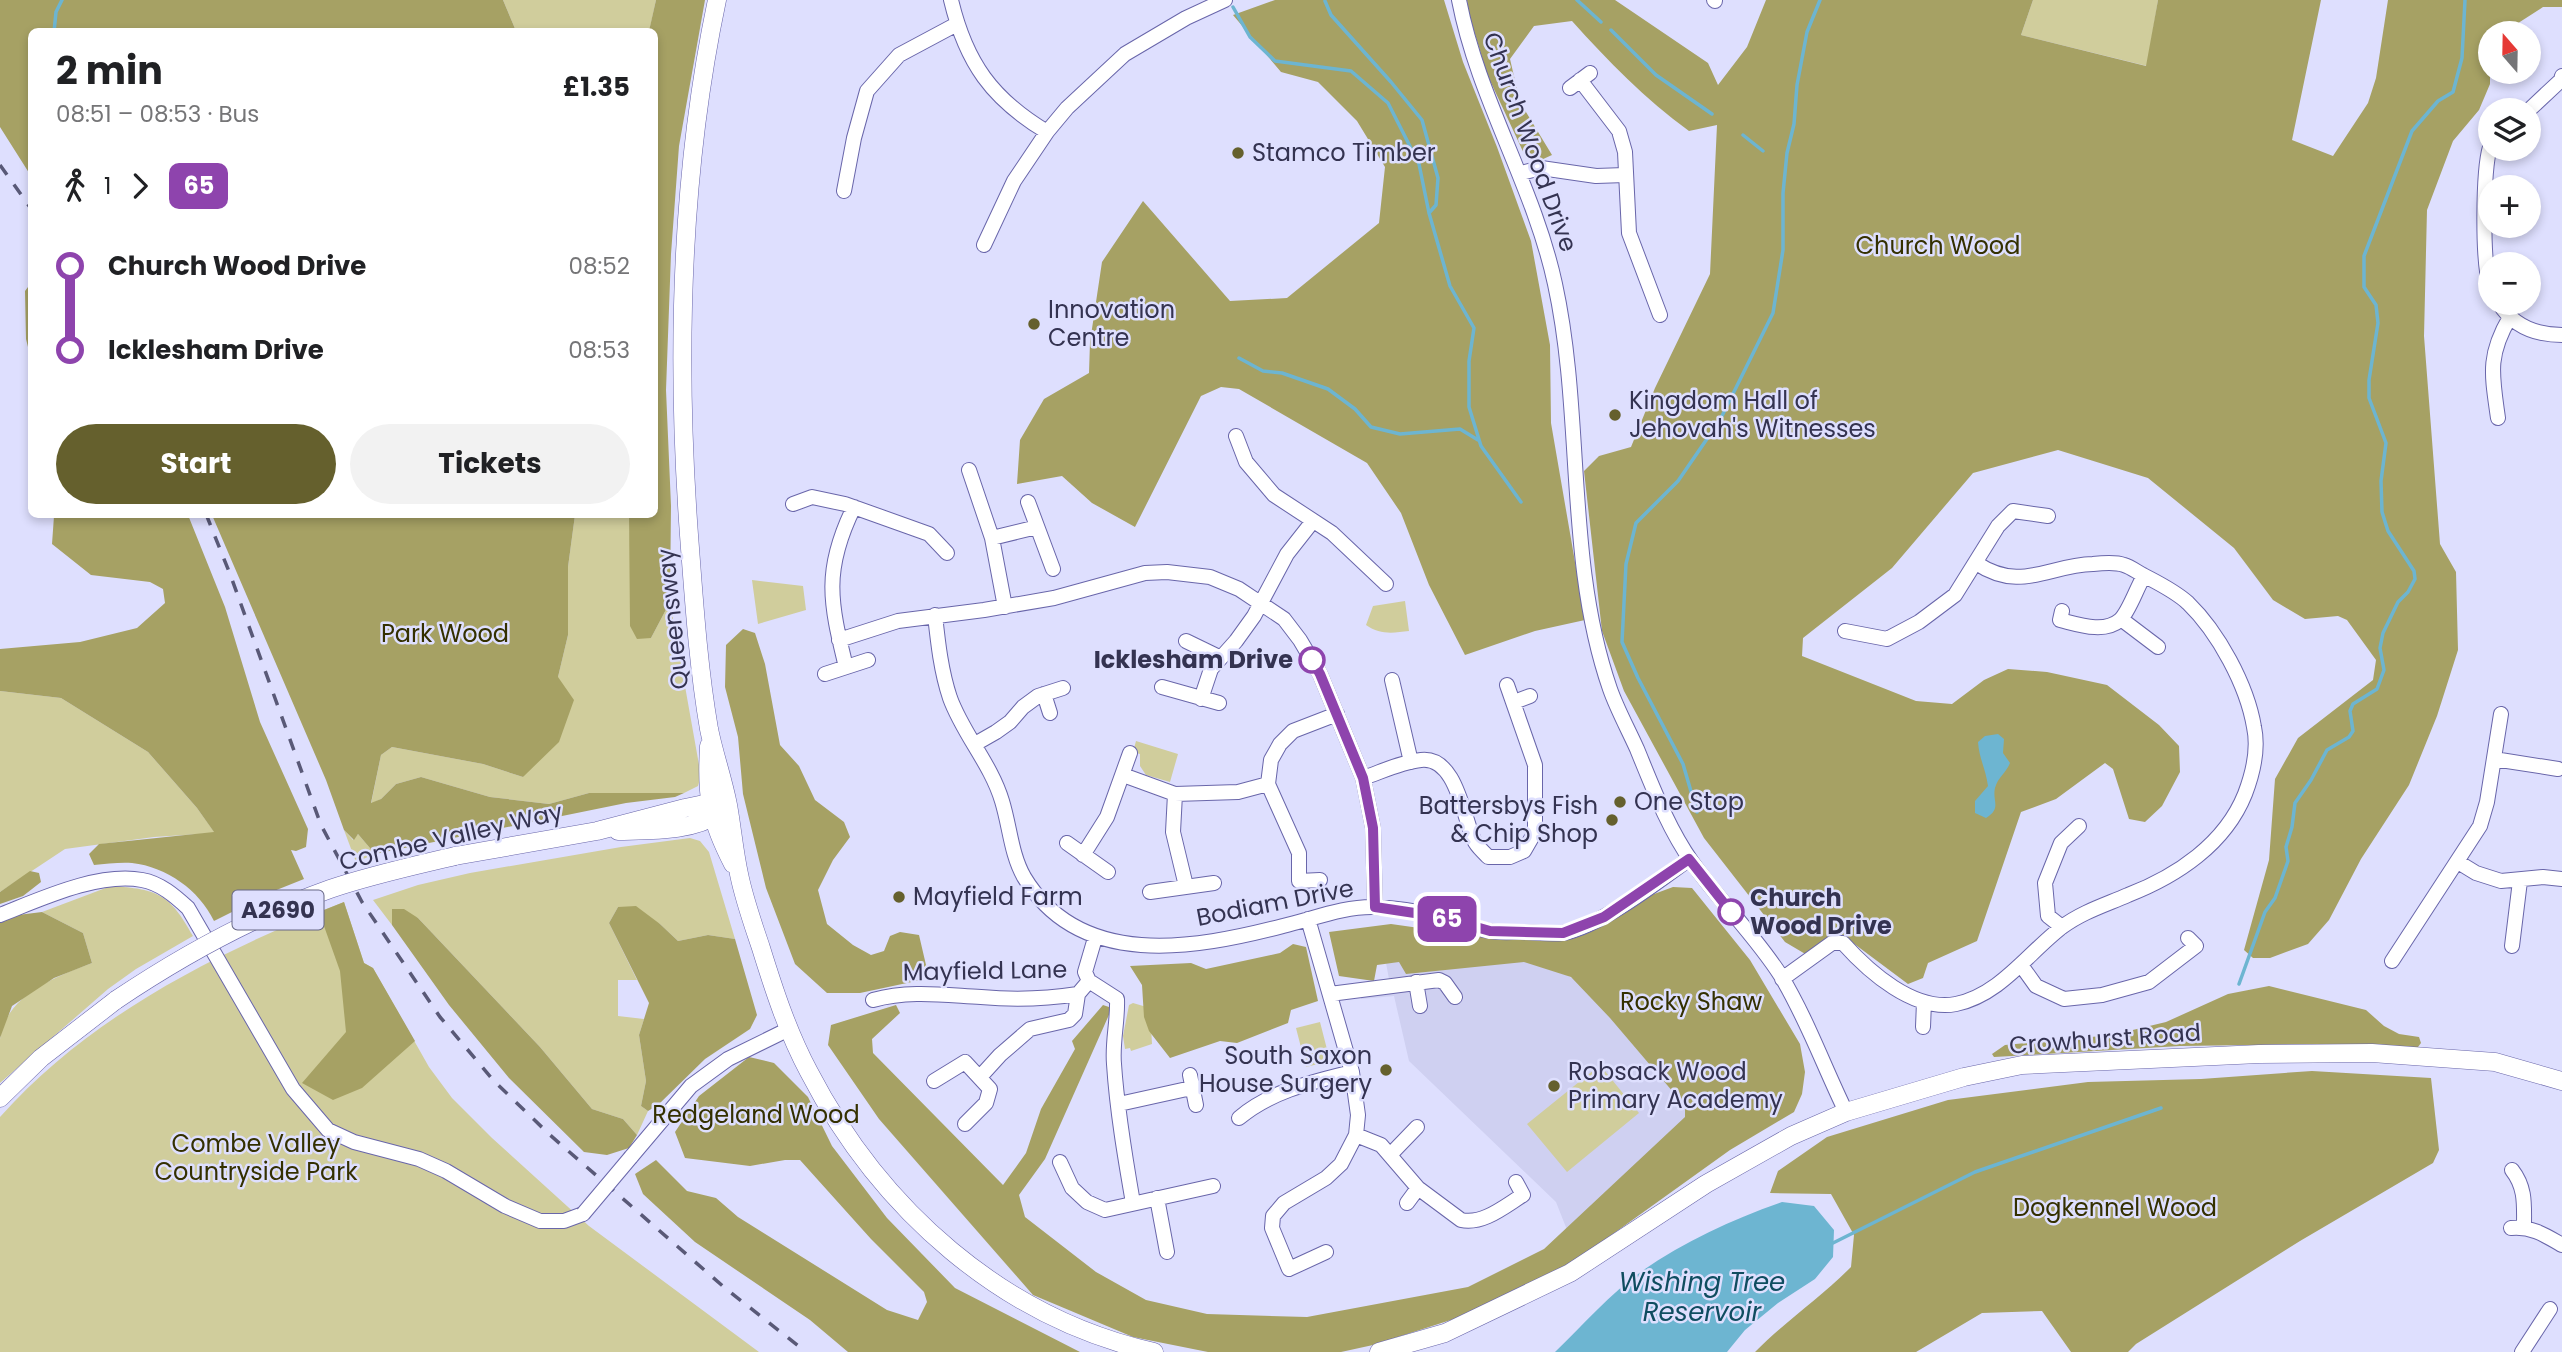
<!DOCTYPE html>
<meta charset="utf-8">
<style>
:root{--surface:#fff;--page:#f2f2f2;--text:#202124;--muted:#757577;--accent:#65602d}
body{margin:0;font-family:Poppins,sans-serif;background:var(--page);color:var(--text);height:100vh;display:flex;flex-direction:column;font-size:26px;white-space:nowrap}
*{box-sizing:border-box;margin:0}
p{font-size:23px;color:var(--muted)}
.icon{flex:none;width:38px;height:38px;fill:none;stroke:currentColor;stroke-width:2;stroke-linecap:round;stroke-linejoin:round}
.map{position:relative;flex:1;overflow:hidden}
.details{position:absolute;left:28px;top:28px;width:630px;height:490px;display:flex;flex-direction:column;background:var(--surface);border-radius:10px;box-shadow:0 4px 10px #0003}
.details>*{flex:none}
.badge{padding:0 14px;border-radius:10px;font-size:24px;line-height:46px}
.needle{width:46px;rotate:340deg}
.tools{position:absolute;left:2478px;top:21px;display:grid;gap:14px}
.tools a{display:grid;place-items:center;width:63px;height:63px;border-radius:50%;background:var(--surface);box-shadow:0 4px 10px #0003;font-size:35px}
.map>.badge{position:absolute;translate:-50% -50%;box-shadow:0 0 0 4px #fff}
.legs{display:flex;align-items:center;gap:10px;height:77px;padding:0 28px;font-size:23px}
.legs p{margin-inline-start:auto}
.summary{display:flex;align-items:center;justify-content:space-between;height:119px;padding:0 28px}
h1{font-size:38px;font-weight:700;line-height:52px}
.cta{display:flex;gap:14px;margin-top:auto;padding:14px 28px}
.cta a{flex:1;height:80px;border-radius:42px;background:var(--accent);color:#fff;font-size:28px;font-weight:700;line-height:80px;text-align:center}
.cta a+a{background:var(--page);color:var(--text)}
ul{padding:0 28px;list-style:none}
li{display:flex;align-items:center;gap:24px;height:84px;font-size:26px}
li i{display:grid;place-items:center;width:10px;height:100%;margin:0 9px;background:currentColor}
li i::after{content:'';width:18px;height:18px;margin:-9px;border:5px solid;border-radius:50%;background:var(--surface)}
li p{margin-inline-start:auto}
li:first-child i{background:linear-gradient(#0000 50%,currentColor 0)}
li:last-child i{background:linear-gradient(currentColor 50%,#0000 0)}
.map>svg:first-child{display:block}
.built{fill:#cfd0f1}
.green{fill:#d0cd9c}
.forest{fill:#a6a164}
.water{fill:#6db5d1}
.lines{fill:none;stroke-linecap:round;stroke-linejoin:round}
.stream{stroke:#6db5d1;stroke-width:3.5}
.minor-casing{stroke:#6966aa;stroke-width:16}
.major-casing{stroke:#6966aa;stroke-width:19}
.minor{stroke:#fff;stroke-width:14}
.major{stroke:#fff;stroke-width:18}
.rail{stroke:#595977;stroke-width:3.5;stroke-dasharray:12 12;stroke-linecap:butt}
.minor-bridge-casing{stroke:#6966aa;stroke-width:16;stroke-linecap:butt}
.major-bridge-casing{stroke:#6966aa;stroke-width:19;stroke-linecap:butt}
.minor-bridge{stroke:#fff;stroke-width:14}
.major-bridge{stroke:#fff;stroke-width:18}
.line-1-casing{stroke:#fff;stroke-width:16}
.line-1{stroke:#8e44ad;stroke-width:10}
.poi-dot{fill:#65602d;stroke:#dedffe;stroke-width:2.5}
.stop-1-dot{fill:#fff;stroke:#8e44ad;stroke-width:3.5}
.labels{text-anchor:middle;stroke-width:5;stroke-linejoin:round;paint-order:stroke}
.shield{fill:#dedffe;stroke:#676785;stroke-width:2}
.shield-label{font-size:23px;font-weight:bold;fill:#343351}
.street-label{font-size:24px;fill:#343351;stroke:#dedffe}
.poi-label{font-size:24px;fill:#343351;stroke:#dedffe;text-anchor:start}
.park-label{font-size:24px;fill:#343000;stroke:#dedffe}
.stop-label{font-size:24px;font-weight:bold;fill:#343351;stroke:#dedffe;text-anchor:end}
.water-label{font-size:26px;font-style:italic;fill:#0f4d60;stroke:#dedffe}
</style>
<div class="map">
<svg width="2562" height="1352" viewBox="0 0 2562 1352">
<rect width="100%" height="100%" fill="#dedffe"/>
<!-- built -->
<path class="built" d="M1441 958 1539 959 1618 1005 1697 1111 1571 1240 1556 1202 1409 1061 1394 996 1361 999 1360 984 1389 979 1386 963Z"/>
<!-- green -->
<path class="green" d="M503 0H656L649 32 516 31Z
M2033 0H2158L2147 66 2021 35Z
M575 515H629L631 567 651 638 670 602 701 776 698 786 684 793H589L549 804 490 797 421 777 396 784 381 799 371 804 381 755 392 747 483 764 523 777 558 677 568 635V567Z
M752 580 803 586 806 610 758 624Z
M1405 601 1409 631C1393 633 1380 635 1366 625L1373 606Z
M0 691 61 698 148 752 197 808 215 833 154 837 65 849 0 892Z
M1136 741 1178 754 1170 782 1146 775 1140 766V754L1133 752Z
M344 830 353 840 358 834 375 854 356 862Z
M690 838 700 841 709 852 735 939 708 935 678 941 660 924 618 907 609 923 637 980H618V1016L644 1019 639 1035 646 1081 641 1106 648 1111 637 1135 623 1119 592 1109 540 1047 418 918 392 909V925L373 900 418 885 470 873 621 847Z
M111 886C158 889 170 894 193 936L136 969 108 989 0 1083C0 1069 0 1053 0 1039 6 995 55 977 92 963L83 933 42 912Z
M344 902 364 963 373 968 429 1067 452 1098 492 1138 589 1226 759 1352H0V1117C92 1014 218 952 344 902Z
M1133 1003 1150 1008 1152 1044 1131 1051 1130 1048 1125 1049 1123 1036 1129 1005Z
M1320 1022 1330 1061 1306 1067 1296 1028Z
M1600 1065 1639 1113 1567 1172 1527 1124Z"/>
<!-- forest -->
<path class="forest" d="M0 0H503L516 31 32 32 31 176 0 127Z
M656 0H705L679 146 671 254 666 390 671 506 670 602 651 638 637 639 630 626 629 515 654 514V32L649 31Z
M1275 0H1444L1463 62 1497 147 1531 241 1550 345 1551 423 1585 620 1535 631 1465 655 1429 585 1401 513 1367 463 1239 389 1221 387 1201 396 1135 527 1092 503 1062 476 1017 484 1020 440 1044 399 1089 373 1090 342 1102 262 1143 201 1230 301 1287 298 1379 223 1385 167 1357 121 1318 82 1281 72 1233 15Z
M1467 0H1615L1708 63 1718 85 1747 47 1766 0H2033L2021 35 2146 66 2158 0H2321L2292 140 2333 156 2368 103 2376 78 2388 0H2562V7H2543L2512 27 2507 33H2490V84L2479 110 2453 141 2427 210 2424 336 2440 544 2456 572 2458 650 2437 716 2409 785 2361 859 2329 920 2308 944 2270 958H2253L2244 950 2269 860 2275 779 2298 738 2373 680 2376 660 2347 620 2338 616 2305 619 2273 600 2234 548 2148 478 2058 450 1973 473 1892 568 1803 638 1802 656 1916 701 1952 704 1984 680 2008 669 2047 672 2107 685 2159 725 2179 746 2180 772 2162 806 2145 822 2129 819 2113 769 2105 763 2056 799 2021 812 1977 941 1928 963 1923 978 1908 984 1837 931 1807 955 1785 942 1704 838 1624 691 1602 631 1584 471 1599 456 1631 447 1655 388 1710 274 1717 125 1689 131C1645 99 1608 61 1572 21L1534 26 1510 59 1520 102 1552 155 1541 160 1526 158 1487 74 1468 11Z
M31 283V359L26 339 25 291Z
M212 515H575L568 567V635L558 677 574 700 559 742 523 777 483 764 392 747 381 755 371 803 381 799 396 784 421 777 490 797 549 804 589 793H684L675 797 626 803 375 854 358 834 354 840 344 830 326 780Z
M54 516 188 515 225 607 260 722 308 829 306 847 296 851 291 850 304 879 274 891 214 921C199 890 167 867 132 863 120 862 106 864 94 865L89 854 99 844 214 832 197 808 148 752 61 698 0 691V649L80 642 137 628 165 603 163 589 150 582 91 575 52 544Z
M743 629 755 633 765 664 780 745 799 766 815 800 844 822 850 837 833 860 818 890 827 924 853 945 871 955 884 951 890 936 900 932 919 935 926 965 921 980 860 993H827L795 964 766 888 743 794 738 737 725 687 726 645Z
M30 871 39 873 41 882 23 896 0 904V892Z
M1673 887 1692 888 1750 960 1800 1044 1805 1072 1802 1094 1794 1112 1730 1150 1571 1264 1485 1309 1373 1345 1341 1352H1208L1133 1337 1033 1295 879 1119 828 1045 831 1025 896 1005 900 1013 872 1039 873 1053 1003 1185 1026 1153 1041 1109 1075 1049 1072 1041 1103 1005 1112 1008 1045 1159 1019 1195 1025 1217 1096 1272 1146 1300 1207 1314 1307 1317 1468 1287 1544 1249 1685 1117V1106L1610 1018 1571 977 1524 962 1406 974 1399 962 1377 965 1374 981 1339 976 1329 932 1391 924 1483 937 1565 940 1646 897Z
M344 902 364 963 373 968 415 1041 362 1088 333 1100 302 1083 346 1032 340 971 319 912Z
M636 906 660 924 678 941 708 935 735 939 757 1015 750 1029 705 1059 658 1105 648 1111 641 1106 646 1081 639 1035 649 1003 609 923 618 907Z
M392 909H404L418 918 540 1047 592 1109 623 1119 637 1135 629 1148 607 1155 584 1152 509 1078 449 1005 392 925Z
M42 912 83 933 92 963 54 978 12 1006 0 1038V922L18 915Z
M1293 944 1306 947 1318 1001 1291 1010 1288 1023 1237 1043 1220 1041 1170 1058 1149 1031 1144 1017 1142 985 1130 966 1191 963 1206 969 1280 953Z
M2269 986 2366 1010 2384 1026 2399 1034 2419 1037 2421 1043 2418 1047 2396 1051 2315 1044 2180 1046 1994 1057 1992 1054 2005 1045 2112 1035 2166 1022 2228 994Z
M749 1057 774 1063 808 1097 832 1146 887 1218 955 1288 1080 1352H848L810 1320 695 1242 643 1194 635 1174 656 1160 687 1191 716 1198 738 1217 887 1310 918 1320 927 1302 924 1292 871 1239 800 1160H785L750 1166 685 1158 675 1132 699 1096Z
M2312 1071 2431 1078 2439 1150 2433 1163 2300 1241 2136 1344 2128 1352H2071L2042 1311 1982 1313 1916 1352H1755C1786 1321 1821 1297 1851 1267L1854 1235 1831 1194 1770 1193 1778 1171 1827 1137 1948 1100 2088 1082 2201 1079Z"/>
<!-- water -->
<path class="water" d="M1998 734 2004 739 2003 753 2010 763C2006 773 1998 777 1995 788 1992 801 2002 808 1986 818L1975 813V801L1988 786C1986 770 1979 758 1978 742L1985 736Z
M1782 1202 1814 1206 1834 1230 1833 1257 1815 1279 1778 1303 1745 1330 1727 1352H1555C1583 1325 1610 1294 1642 1271 1685 1241 1733 1219 1782 1202Z"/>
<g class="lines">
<!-- stream -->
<path class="stream" d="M1577 0 1601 22
M1325 1 1331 15 1391 82 1422 120 1438 178 1436 205 1429 213
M1233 7 1250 37 1275 61 1351 71 1388 103 1419 164 1429 213 1450 286 1474 328 1469 361V407L1481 446 1521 502
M1611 30 1656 75 1712 114
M54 32 56 12 62 0
M1743 135 1763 151
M1239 358 1263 371 1282 373 1328 389 1355 409 1371 427 1400 434 1460 429 1478 440
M1697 812 1683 764 1638 678 1622 642 1626 564 1636 523 1678 481 1720 420 1773 313 1783 250V193L1787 153 1794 124 1797 85 1807 32 1820 0
M2239 984 2265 912 2275 898 2288 861 2286 847 2292 827 2295 803 2311 780 2327 750 2349 737 2353 731 2350 711 2353 704 2377 689 2384 670 2380 648 2383 633 2398 602 2408 592 2415 579 2414 571 2388 531 2382 512 2381 481 2386 443 2369 398V380L2378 323 2376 305 2364 287V256L2412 131 2438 101 2453 92 2462 58 2465 0
M1833 1243 1975 1172 2161 1108"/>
<defs>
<path id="minor" d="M951 0C966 63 992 99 1047 132
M1459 0C1478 99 1534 186 1555 284 1584 417 1565 559 1610 689 1617 709 1628 729 1637 749 1653 788 1668 828 1692 862 1720 902 1755 935 1781 976 1807 1019 1824 1067 1846 1112
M1714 0 1715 1
M1580 80 1619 131 1625 152 1629 233 1660 315
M1570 88 1590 73
M2529 110 2561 80 2562 76
M2490 147C2483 170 2482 262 2490 285
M1521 173 1541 168 1596 176 1625 175
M844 191 854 138 867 91 899 55 957 24
M984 245 1014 181 1047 132 1067 108 1125 54 1186 18 1225 0
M2499 303C2513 326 2536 335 2562 335
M2498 418C2492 375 2487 356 2510 317
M1236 436 1246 462 1274 495 1332 533 1386 584
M969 470 992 538 1005 607
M1028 502 1053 569
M793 504 812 497 845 504 929 534 947 553
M992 538 1037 527
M2062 611 2060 620C2077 624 2104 634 2120 620 2129 612 2137 587 2144 576
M935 615C938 643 941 671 950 698 963 734 991 764 1002 801 1010 827 1011 854 1024 877 1080 970 1194 949 1283 926 1313 919 1344 906 1375 907 1397 908 1422 912 1443 917 1458 921 1473 928 1489 931 1499 933 1510 932 1520 932 1534 932 1549 935 1563 933 1599 927 1659 881 1689 859
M2121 619 2158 647
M1845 631 1887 639 1919 622 1955 595 1998 526 2013 511 2048 516
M839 640 898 621 984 610 1054 598 1145 573 1167 572 1210 577 1239 589 1284 619 1300 640 1320 674 1363 778 1373 828 1375 907
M1186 641 1219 657
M846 667C830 602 823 570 854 507
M825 674 868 660
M1392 680 1411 762
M1162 687 1219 703
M1044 694 1050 713
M1201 699 1211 669 1236 641 1254 616 1287 554 1313 521
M1514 702 1530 696
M975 744 996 732 1010 722 1023 707 1038 696 1063 688
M2494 759 2558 769
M1123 775 1175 794 1238 792 1268 784
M1363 778C1381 772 1401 762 1421 760 1456 756 1463 816 1474 840 1477 847 1483 851 1488 857H1510L1524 851 1535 832V765L1507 685
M1175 794 1173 832 1186 886
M1067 843 1108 872
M1083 855 1107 817 1130 753
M2458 862 2476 873 2501 881 2543 877 2562 879
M1320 880 1299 881V853L1268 784 1271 760 1280 744 1293 731 1337 714
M1150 892 1214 883
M0 915C41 899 98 872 142 880 160 883 175 896 188 908L293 1089 328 1130 354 1142 419 1159 446 1171 505 1206 540 1221H564L583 1214
M1308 919 1352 1072 1358 1115 1356 1135 1341 1164 1326 1178 1284 1203 1273 1216 1272 1228 1289 1269 1326 1252
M2062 927 2048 916 2045 883 2061 843 2079 826
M2512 946 2520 881
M2392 961 2480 826 2487 802 2501 714
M2021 965 2036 986 2064 999 2102 995 2149 982 2196 946 2188 938
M1782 979 1832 943H1843C1869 972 1914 1012 1956 1004 2000 995 2028 953 2062 927 2082 912 2105 905 2128 895 2177 876 2225 844 2245 794 2253 773 2259 750 2254 727 2247 685 2218 632 2188 603 2175 591 2158 583 2143 575 2137 572 2131 567 2124 565 2116 562 2102 563 2093 564 2048 565 2021 593 1976 563
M1089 981 1117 999C1118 1021 1112 1042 1114 1064 1117 1110 1125 1157 1133 1203
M1416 982 1420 1006
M1330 994 1439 980 1445 983 1455 997
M873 1000C909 990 943 995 981 997 1013 1000 1046 999 1078 994L1089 981 1085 972 1095 938
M1923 1027 1924 1002
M1190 1075 1196 1105
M980 1077 1000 1055 1030 1029 1069 1020 1075 1014 1078 994
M934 1081 965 1062 990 1089 986 1103 965 1124
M1119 1104 1196 1087
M1239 1118C1271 1091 1312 1082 1352 1072
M1356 1135 1381 1145 1418 1188 1461 1220C1483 1225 1505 1206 1523 1195L1516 1182
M1390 1155 1417 1127
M631 1157 691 1086 728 1059 789 1029
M1060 1162 1072 1188 1087 1202 1105 1210 1213 1186
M2512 1170C2526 1188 2524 1205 2524 1227
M1157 1198 1167 1252
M1407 1203 1418 1188
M2511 1228C2531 1226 2545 1235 2562 1245
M2522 1352 2550 1309"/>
<path id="major" d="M717 0C680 175 676 357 689 535 694 600 698 665 709 729 714 754 723 779 728 805 732 827 734 851 739 874 744 899 753 924 761 948 774 990 788 1033 809 1072 880 1209 1002 1318 1154 1352
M709 746C706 796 710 820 733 864
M618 831C652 830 691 832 720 813
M455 856 597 831 685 808 709 803 728 808
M0 1098 41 1058 116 1000
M1379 1352 1445 1333 1570 1273 1706 1184 1791 1136 1846 1112 1964 1077 2022 1065 2259 1054 2372 1053 2495 1062 2562 1081"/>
</defs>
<!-- minor casing -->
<use href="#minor" class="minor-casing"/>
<!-- major casing -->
<use href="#major" class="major-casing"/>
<!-- minor -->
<use href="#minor" class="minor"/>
<!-- major -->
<use href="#major" class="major"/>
<!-- rail -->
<path class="rail" d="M0 165 32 210
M206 514 230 574 321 825 362 902 440 1017 494 1081 550 1135 725 1288 806 1352"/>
<defs>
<path id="minor-bridge" d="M583 1214 631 1157"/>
<path id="major-bridge" d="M116 1000C183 955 254 916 330 889 371 875 413 866 455 856"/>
</defs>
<!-- minor-bridge casing -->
<use href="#minor-bridge" class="minor-bridge-casing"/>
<!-- major-bridge casing -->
<use href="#major-bridge" class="major-bridge-casing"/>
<!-- minor-bridge -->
<use href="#minor-bridge" class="minor-bridge"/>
<!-- major-bridge -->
<use href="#major-bridge" class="major-bridge"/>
</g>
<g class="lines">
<defs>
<path id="line-1" d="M1312 660 1320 674 1363 778 1373 828 1375 907 1441 917 1490 931 1563 933 1604 917 1689 859 1731 912"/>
</defs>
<!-- line-1 casing -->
<use href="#line-1" class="line-1-casing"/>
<!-- line-1 -->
<use href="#line-1" class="line-1"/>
</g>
<!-- markers -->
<g class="poi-dot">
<circle cx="1238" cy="153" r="7"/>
<circle cx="1034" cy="324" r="7"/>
<circle cx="1615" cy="415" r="7"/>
<circle cx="1620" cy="802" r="7"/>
<circle cx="1612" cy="820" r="7"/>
<circle cx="899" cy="897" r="7"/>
<circle cx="1386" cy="1070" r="7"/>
<circle cx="1554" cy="1086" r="7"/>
</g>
<g class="stop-1-dot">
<circle cx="1312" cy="660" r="12"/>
<circle cx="1731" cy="912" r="12"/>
</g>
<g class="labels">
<!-- shield labels -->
<rect class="shield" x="232.5" y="890.5" width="91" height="39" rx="5"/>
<g class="shield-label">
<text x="278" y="918">A2690</text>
</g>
<!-- street labels -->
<g class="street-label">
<text transform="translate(1530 142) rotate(70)" y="8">Church Wood Drive</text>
<text transform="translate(673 619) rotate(-96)" y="8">Queensway</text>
<text transform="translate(451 837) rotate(-13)" y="8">Combe Valley Way</text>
<text transform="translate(1275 903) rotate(-11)" y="8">Bodiam Drive</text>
<text transform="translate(985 971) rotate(-1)" y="8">Mayfield Lane</text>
<text transform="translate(2105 1039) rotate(-4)" y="8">Crowhurst Road</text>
</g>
<!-- poi labels -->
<g class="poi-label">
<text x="1252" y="161">Stamco Timber</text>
<text x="1048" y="318">Innovation<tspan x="1048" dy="28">Centre</tspan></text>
<text x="1629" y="409">Kingdom Hall of<tspan x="1629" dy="28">Jehovah's Witnesses</tspan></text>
<text x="1634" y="810">One Stop</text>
<text x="1598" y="814" text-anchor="end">Battersbys Fish<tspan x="1598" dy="28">&amp; Chip Shop</tspan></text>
<text x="913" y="905">Mayfield Farm</text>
<text x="1372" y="1064" text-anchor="end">South Saxon<tspan x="1372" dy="28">House Surgery</tspan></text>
<text x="1568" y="1080">Robsack Wood<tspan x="1568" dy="28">Primary Academy</tspan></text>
</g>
<!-- park labels -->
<g class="park-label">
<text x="1938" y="254">Church Wood</text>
<text x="445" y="642">Park Wood</text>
<text x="1691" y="1010">Rocky Shaw</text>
<text x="756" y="1123">Redgeland Wood</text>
<text x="256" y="1152">Combe Valley<tspan x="256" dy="28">Countryside Park</tspan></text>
<text x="2115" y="1216">Dogkennel Wood</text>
</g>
<!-- stop labels -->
<g class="stop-label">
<text x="1293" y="668">Icklesham Drive</text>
<text x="1750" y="906" text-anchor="start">Church<tspan x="1750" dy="28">Wood Drive</tspan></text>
</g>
<!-- water labels -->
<g class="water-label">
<text x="1702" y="1291">Wishing Tree<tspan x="1702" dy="30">Reservoir</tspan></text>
</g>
</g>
</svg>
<div class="tools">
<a><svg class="needle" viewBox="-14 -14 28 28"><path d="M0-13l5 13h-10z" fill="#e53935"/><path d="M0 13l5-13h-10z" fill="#757577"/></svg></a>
<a><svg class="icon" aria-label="layers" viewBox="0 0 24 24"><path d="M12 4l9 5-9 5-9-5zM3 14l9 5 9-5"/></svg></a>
<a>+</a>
<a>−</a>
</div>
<b class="badge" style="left:1447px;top:919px;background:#8e44ad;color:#fff">65</b>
<section class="details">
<div class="summary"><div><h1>2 min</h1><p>08:51 – 08:53 · Bus</p></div><b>£1.35</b></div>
<div class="legs"><svg class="icon" aria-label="walk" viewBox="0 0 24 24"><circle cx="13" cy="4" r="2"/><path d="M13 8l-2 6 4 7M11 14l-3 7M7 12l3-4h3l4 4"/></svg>1<svg class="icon" aria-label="forward" viewBox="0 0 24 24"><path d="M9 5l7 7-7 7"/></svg><b class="badge" style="background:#8e44ad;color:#fff">65</b></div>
<ul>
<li><i style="color:#8e44ad"></i><b>Church Wood Drive</b><p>08:52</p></li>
<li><i style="color:#8e44ad"></i><b>Icklesham Drive</b><p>08:53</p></li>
</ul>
<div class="cta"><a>Start</a><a>Tickets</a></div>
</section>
</div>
